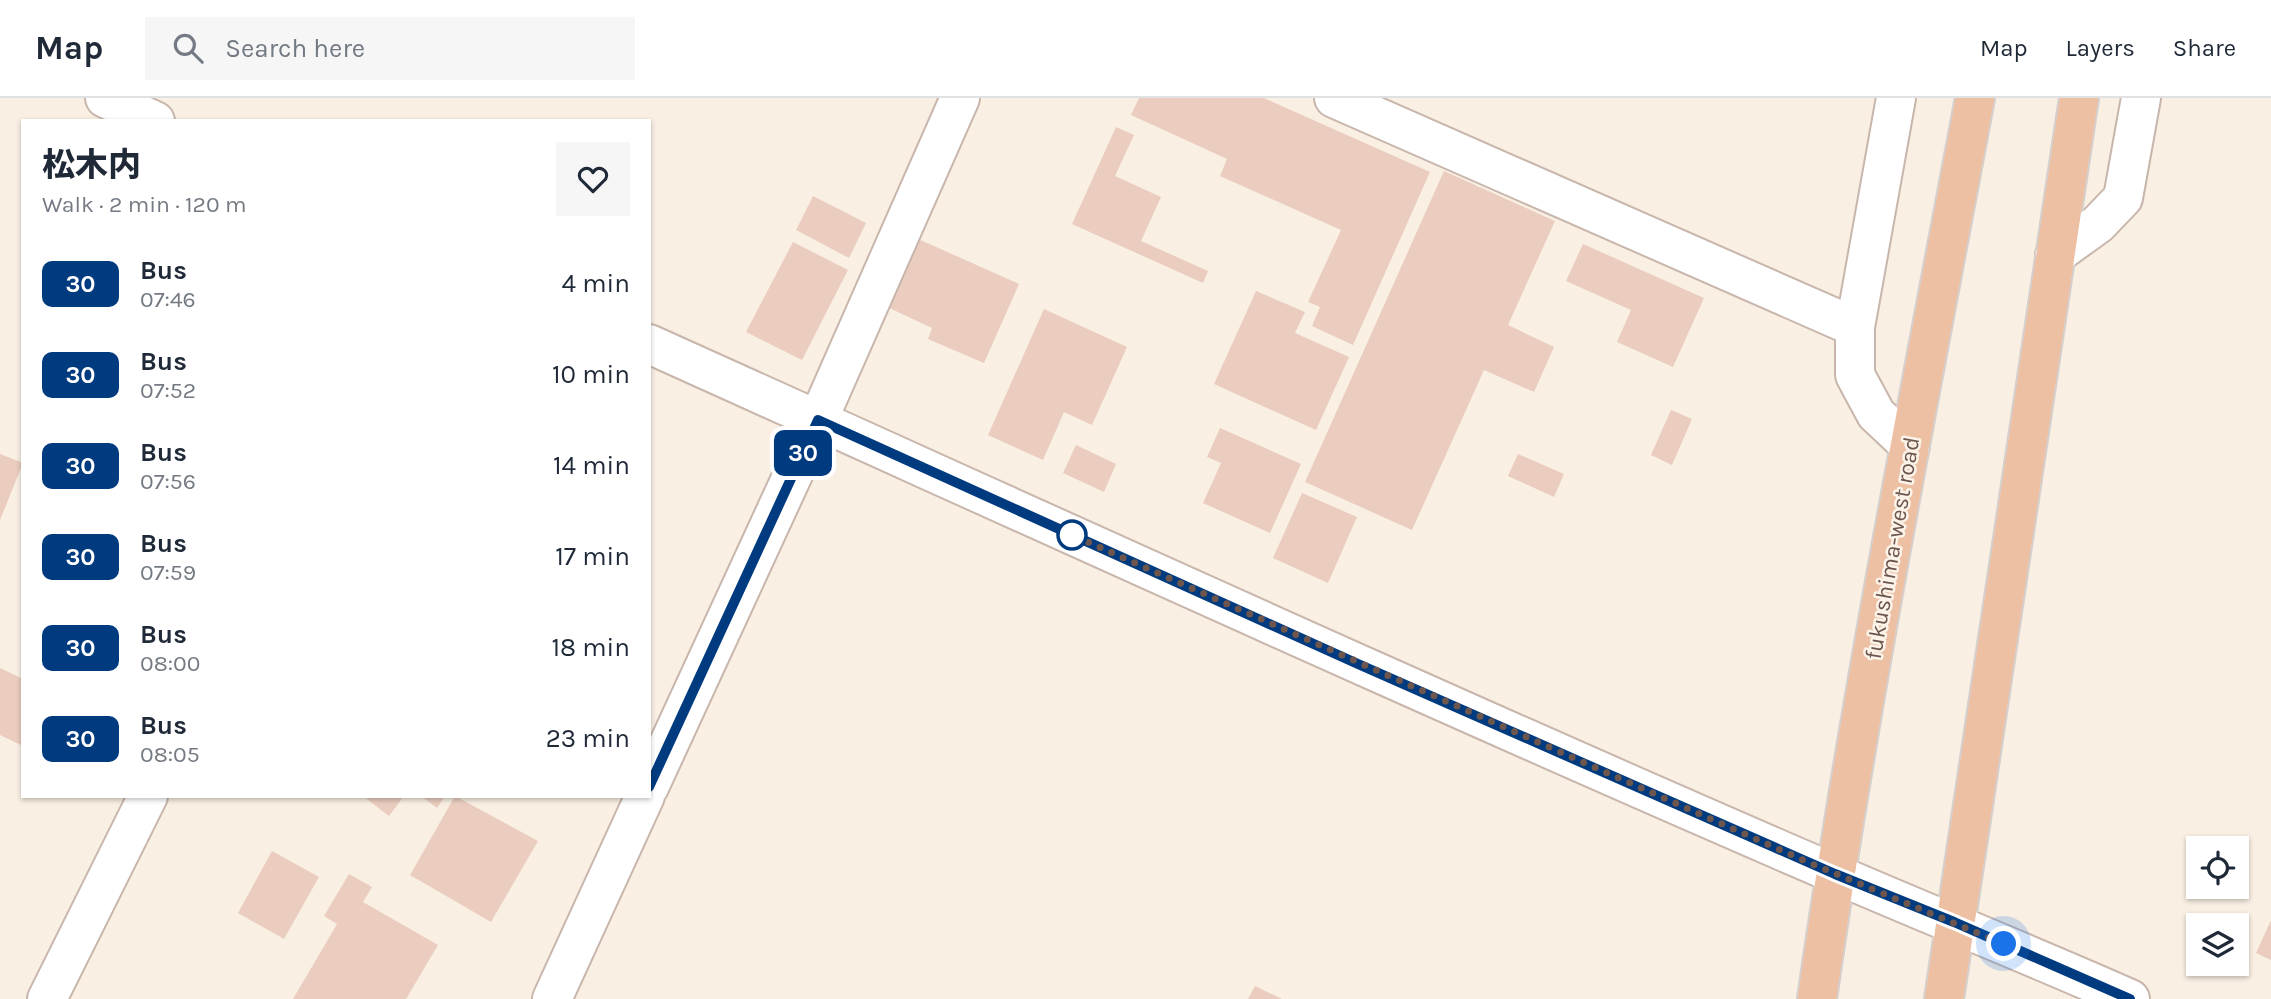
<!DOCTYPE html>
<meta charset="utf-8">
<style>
:root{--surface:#fff;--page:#f6f6f7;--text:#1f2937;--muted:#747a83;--line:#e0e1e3}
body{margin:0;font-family:Karla,"Noto Sans JP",sans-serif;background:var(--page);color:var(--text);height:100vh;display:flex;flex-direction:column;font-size:26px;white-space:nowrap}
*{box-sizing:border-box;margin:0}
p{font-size:23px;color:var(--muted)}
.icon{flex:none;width:38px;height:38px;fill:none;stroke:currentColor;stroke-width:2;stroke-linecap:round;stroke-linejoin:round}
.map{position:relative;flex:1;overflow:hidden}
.details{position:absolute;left:21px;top:21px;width:630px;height:679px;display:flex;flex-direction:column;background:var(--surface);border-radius:0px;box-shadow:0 2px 5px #0004}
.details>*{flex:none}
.badge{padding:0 14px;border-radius:10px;font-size:24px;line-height:46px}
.controls{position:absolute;left:2186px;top:738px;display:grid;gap:14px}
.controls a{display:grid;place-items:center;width:63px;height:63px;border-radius:0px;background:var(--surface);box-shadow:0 2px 5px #0004;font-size:35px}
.you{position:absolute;width:35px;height:35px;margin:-18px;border:5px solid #fff;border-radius:50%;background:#1a73e8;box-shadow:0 0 0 10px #1a73e833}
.map>.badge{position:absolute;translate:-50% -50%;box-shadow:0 0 0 4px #fff}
.round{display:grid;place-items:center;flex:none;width:74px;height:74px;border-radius:0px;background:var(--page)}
.headline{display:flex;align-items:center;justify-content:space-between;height:119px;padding:0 21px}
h1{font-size:33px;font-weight:800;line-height:52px}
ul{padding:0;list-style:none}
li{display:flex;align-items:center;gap:21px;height:91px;padding:0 21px}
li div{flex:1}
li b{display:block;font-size:26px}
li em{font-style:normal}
li .badge{min-width:77px;font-weight:700;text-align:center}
header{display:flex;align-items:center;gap:42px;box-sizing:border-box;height:98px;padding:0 35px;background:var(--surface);border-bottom:2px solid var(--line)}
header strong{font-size:33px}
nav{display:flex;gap:38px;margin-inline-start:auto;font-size:24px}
.search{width:490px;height:63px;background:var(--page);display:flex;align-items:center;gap:18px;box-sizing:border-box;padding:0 24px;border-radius:0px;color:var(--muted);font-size:26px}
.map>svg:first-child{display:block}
.building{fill:#eacdbf}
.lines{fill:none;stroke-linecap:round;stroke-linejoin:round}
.minor-casing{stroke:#c8b6ac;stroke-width:42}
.tertiary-casing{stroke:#c8b6ac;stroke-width:42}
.trunk-casing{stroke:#d6d0cd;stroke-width:42}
.minor{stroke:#fff;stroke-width:38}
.tertiary{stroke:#fff;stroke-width:38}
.trunk{stroke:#edbfa3;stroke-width:38}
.line-casing{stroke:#fff;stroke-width:16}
.line{stroke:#003b80;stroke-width:10}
.walk{stroke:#6d564d;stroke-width:7;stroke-dasharray:0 12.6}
.stop-dot{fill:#fff;stroke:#003b80;stroke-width:3.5}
.labels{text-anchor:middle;stroke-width:5;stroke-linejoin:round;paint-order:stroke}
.street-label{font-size:23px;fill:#6d564d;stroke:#fcf3e9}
</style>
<header>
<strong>Map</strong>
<div class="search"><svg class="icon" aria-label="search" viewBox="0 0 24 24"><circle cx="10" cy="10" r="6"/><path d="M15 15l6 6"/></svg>Search here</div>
<nav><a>Map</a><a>Layers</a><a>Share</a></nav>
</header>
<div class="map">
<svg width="2271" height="901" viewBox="0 0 2271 901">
<rect width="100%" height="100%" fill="#f9efe3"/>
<!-- building -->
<path class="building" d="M1139 0H1264L1430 74 1353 247 1312 228 1320 209 1308 204 1341 132 1220 78 1227 61 1131 17Z
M1116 29 1134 37 1115 78 1161 99 1141 143 1208 173 1203 185 1072 126Z
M1444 73 1555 123 1508 227 1554 249 1534 294 1484 272 1412 432 1305 384Z
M813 98 866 125 849 160 796 132Z
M916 140 1019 186 984 265 928 241 932 230 885 208Z
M793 144 848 172 802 262 746 234Z
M1583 146 1704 200 1673 269 1617 244 1631 212 1566 183Z
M1256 193 1305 214 1295 235 1349 259 1316 332 1214 286Z
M1044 211 1127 249 1092 327 1064 314 1043 362 988 337Z
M1671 312 1692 321 1672 367 1651 357Z
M1220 330 1301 366 1270 435 1203 405 1221 365 1207 359Z
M1076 347 1116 366 1104 394 1063 375Z
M0 356 23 365 0 422Z
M1518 356 1564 376 1554 399 1508 378Z
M1302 395 1357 419 1328 485 1273 460Z
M0 570 23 581V648L0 637Z
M363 698H404L389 718Z
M421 698H445L437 710Z
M455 698 538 743 491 824 410 777Z
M272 753 319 779 284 841 238 815Z
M349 776 372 789 363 804 438 847 406 901H293L337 826 324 818Z
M2271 822V862L2256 855Z
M1255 888 1282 901H1248Z"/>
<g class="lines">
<defs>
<path id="minor" d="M1334 0 1855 229
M1896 0 1855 229V277L1876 316 1910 348
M2055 157 2098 126 2123 100 2141 0
M649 689 818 322 960 0
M47 901 148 698
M552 901 645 698"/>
<path id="tertiary" d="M105 0 155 23
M649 246C1042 423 1435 603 1831 774 1930 817 2031 857 2130 901"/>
<path id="trunk" d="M1817 901C1860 599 1919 300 1975 0
M1944 901 2079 0"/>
</defs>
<!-- minor casing -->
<use href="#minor" class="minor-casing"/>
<!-- tertiary casing -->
<use href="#tertiary" class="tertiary-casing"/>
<!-- trunk casing -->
<use href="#trunk" class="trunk-casing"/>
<!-- minor -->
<use href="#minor" class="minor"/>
<!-- tertiary -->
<use href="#tertiary" class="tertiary"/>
<!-- trunk -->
<use href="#trunk" class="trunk"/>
</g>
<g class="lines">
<defs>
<path id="line" d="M649 689 818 322 1358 566 1835 776 1954 824 2130 901"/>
</defs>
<!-- line casing -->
<use href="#line" class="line-casing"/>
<!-- line -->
<use href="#line" class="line"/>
<!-- walk -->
<path class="walk" d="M1072 437 1063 433 1810 765 2004 846"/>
</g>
<!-- markers -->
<circle class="stop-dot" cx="1072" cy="437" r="14"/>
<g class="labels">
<!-- street labels -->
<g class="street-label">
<text transform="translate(1892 450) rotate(-80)" y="8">fukushima-west road</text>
</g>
</g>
</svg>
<div class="controls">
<a><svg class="icon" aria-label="locate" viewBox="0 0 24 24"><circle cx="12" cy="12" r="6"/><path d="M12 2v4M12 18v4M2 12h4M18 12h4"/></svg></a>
<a><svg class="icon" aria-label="layers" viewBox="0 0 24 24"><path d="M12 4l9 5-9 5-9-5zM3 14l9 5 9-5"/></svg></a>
</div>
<div class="you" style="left:2004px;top:846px"></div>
<b class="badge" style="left:803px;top:355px;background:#003b80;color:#fff">30</b>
<section class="details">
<div class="headline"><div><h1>松木内</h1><p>Walk · 2 min · 120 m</p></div><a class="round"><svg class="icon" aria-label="heart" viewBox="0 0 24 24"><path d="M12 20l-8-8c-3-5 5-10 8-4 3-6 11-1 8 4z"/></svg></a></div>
<ul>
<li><span class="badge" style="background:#003b80;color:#fff">30</span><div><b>Bus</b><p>07:46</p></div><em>4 min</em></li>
<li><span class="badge" style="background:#003b80;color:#fff">30</span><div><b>Bus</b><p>07:52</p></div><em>10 min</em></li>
<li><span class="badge" style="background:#003b80;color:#fff">30</span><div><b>Bus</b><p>07:56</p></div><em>14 min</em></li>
<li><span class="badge" style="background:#003b80;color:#fff">30</span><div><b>Bus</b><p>07:59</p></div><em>17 min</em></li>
<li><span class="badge" style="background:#003b80;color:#fff">30</span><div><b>Bus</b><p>08:00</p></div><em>18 min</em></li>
<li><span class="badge" style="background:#003b80;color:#fff">30</span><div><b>Bus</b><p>08:05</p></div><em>23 min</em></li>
</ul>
</section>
</div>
